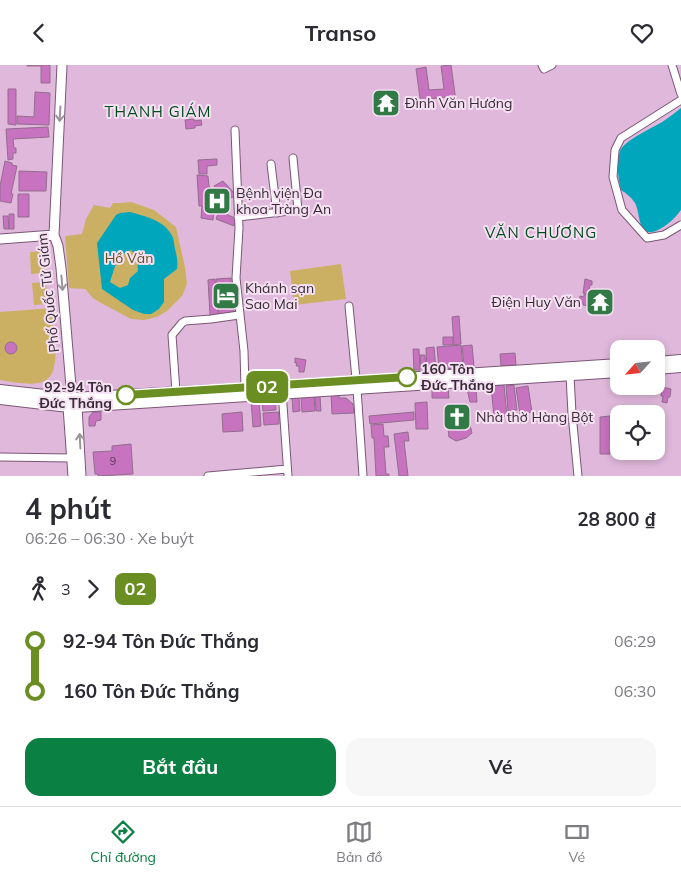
<!DOCTYPE html>
<html lang="vi">
<meta charset="utf-8">
<style>
:root{--surface:#fff;--page:#f7f7f7;--text:#2b2b33;--muted:#7c7c81;--line:#e1e1e2;--accent:#0b8043}
body{margin:0;font-family:Mulish,sans-serif;background:var(--page);color:var(--text);height:100vh;display:flex;flex-direction:column;font-size:19px;white-space:nowrap}
*{box-sizing:border-box;margin:0}
p{font-size:16px;color:var(--muted)}
.icon{flex:none;width:28px;height:28px;fill:none;stroke:currentColor;stroke-width:2;stroke-linecap:round;stroke-linejoin:round}
.map{position:relative;height:411px;overflow:hidden}
.drawer{display:flex;flex-direction:column;background:var(--surface);flex:1}
.drawer>*{flex:none}
.badge{padding:0 10px;border-radius:8px;font-size:18px;line-height:32px}
.needle{width:32px;rotate:243deg}
.controls{position:absolute;left:610px;top:275px;display:grid;gap:10px}
.controls a{display:grid;place-items:center;width:55px;height:55px;border-radius:10px;background:var(--surface);box-shadow:0 2px 8px #0003;font-size:25px}
.map>.badge{position:absolute;translate:-50% -50%;box-shadow:0 0 0 2px #fff}
.legs{display:flex;align-items:center;gap:8px;height:55px;padding:0 25px;font-size:16px}
.legs p{margin-inline-start:auto}
.headline{display:flex;align-items:center;justify-content:space-between;height:85px;padding:0 25px}
h1{font-size:28px;font-weight:700;line-height:38px}
.primary-button{display:flex;gap:10px;margin-top:auto;padding:10px 25px}
.primary-button a{flex:1;height:58px;border-radius:15px;background:var(--accent);color:#fff;font-size:20px;font-weight:700;line-height:58px;text-align:center}
.primary-button a+a{background:var(--page);color:var(--text)}
ul{padding:0 25px;list-style:none}
li{display:flex;align-items:center;gap:18px;height:50px;font-size:19px}
li i{display:grid;place-items:center;width:8px;height:100%;margin:0 6px;background:currentColor}
li i::after{content:'';width:12px;height:12px;margin:-6px;border:4px solid;border-radius:50%;background:var(--surface)}
li p{margin-inline-start:auto}
li:first-child i{background:linear-gradient(#0000 50%,currentColor 0)}
li:last-child i{background:linear-gradient(currentColor 50%,#0000 0)}
header{display:flex;justify-content:space-between;align-items:center;height:65px;padding:0 25px;background:var(--surface);font-size:22px;font-weight:700}
.tabs{display:flex;justify-content:space-around;align-items:center;height:70px;border-top:1px solid var(--line);background:var(--surface);font-size:14px;color:var(--muted)}
.tabs a{display:grid;justify-items:center;gap:2px}
.tabs .selected{color:var(--accent)}
.map>svg:first-child{display:block}
.green{fill:#cbb064}
.water{fill:#00a7bc;fill-rule:evenodd}
.building{fill:#c773c0;stroke:#926d8e}
.lines{fill:none;stroke-linecap:round;stroke-linejoin:round}
.minor-casing{stroke:#7a5776;stroke-width:9}
.tertiary-casing{stroke:#7a5776;stroke-width:11}
.secondary-casing{stroke:#7a5776;stroke-width:12}
.minor{stroke:#fff;stroke-width:7}
.tertiary{stroke:#fff;stroke-width:9}
.secondary{stroke:#fff;stroke-width:10}
.oneway{stroke:#9c949c}
.line-1-casing{stroke:#fff;stroke-width:11}
.line-1{stroke:#6b8e23;stroke-width:8}
.stop-1-dot{fill:#fff;stroke:#6b8e23;stroke-width:2.5}
.labels{text-anchor:middle;stroke-width:4;stroke-linejoin:round;paint-order:stroke}
.number-label{font-size:11px;fill:#5c3c5a}
.poi-label{font-size:14px;fill:#392a38;stroke:#f4e0f1;text-anchor:start}
.park-label{font-size:14px;fill:#625120;stroke:#f4e0f1}
.street-label{font-size:14px;fill:#392a38;stroke:#f4e0f1}
.stop-label{font-size:14px;font-weight:bold;fill:#392a38;stroke:#f4e0f1;text-anchor:start}
.neighbourhood-label{font-size:15px;letter-spacing:1px;fill:#004a1e;stroke:#f4e0f1}
</style>
<header><svg class="icon" aria-label="back" viewBox="0 0 24 24"><path d="M15 5l-7 7 7 7"/></svg>Transo<svg class="icon" aria-label="heart" viewBox="0 0 24 24"><path d="M12 20l-8-8c-3-5 5-10 8-4 3-6 11-1 8 4z"/></svg></header>
<div class="map">
<svg width="681" height="411" viewBox="0 0 681 411">
<rect width="100%" height="100%" fill="#e0b8db"/>
<!-- green -->
<path class="green" d="M131 137 154 145 176 162 185 202 187 219 182 231 167 246 157 252 144 255 131 254 103 239 94 234 85 224 69 223 65 171 82 169 86 154 94 140 110 143 113 138H121Z
M44 186 45 208 31 209 30 187Z
M341 199 346 234 294 240 290 206Z
M46 217 48 239 34 240 32 218Z
M52 243C53 258 58 287 54 302 53 310 47 316 39 318 27 320 12 317 0 315V247Z"/>
<!-- water -->
<path class="water" d="M681 43V145C674 154 668 160 658 165 637 175 641 149 635 138 631 132 626 128 621 125 618 113 616 98 620 86 624 75 655 62 665 55 671 51 676 47 681 43Z
M130 147C144 151 163 155 171 169 174 173 174 179 175 184 177 191 178 197 177 204L164 214V237L159 244 151 249H144L133 245 102 224 97 178 116 150 120 148ZM131 185 137 192 138 206 130 213 128 220 120 223 110 217C115 202 116 191 131 185Z"/>
<!-- building -->
<path class="building" d="M27 0H50V18H41V1H27Z
M451 0 456 36 446 37 445 32 430 34 431 39 421 40 416 4 426 2 429 25 444 24 441 1Z
M8 24H16V60L8 59Z
M35 27 50 28 49 60 17 59V51L34 52Z
M383 30 393 34 391 38 389 37 386 44 382 42 384 36 381 35Z
M194 54V56L201 55 202 60 195 61V63L186 64 185 55Z
M48 62 49 72 13 74 14 83H16V88H13V94L8 95 6 64Z
M217 94V100L207 101V109H199L198 95Z
M5 96 12 98V100L17 101 11 129H13L11 138 0 136V121Z
M19 106 47 107 46 126H19Z
M197 110 208 111 209 121 220 132H216V145H214L213 155 201 153 202 141H199Z
M223 116 237 131 230 133 222 124 217 126 214 121Z
M18 129H29V152H18Z
M219 146 237 154 234 161 216 154Z
M9 149H14V164H9Z
M3 151H8L9 164H4Z
M231 213V217H233L235 245H233V249L219 250 216 214Z
M215 214 218 250H210L208 215Z
M585 214 592 216V220H590L588 229 583 228Z
M584 229 591 230 590 241 583 240V238H579L580 231 584 232Z
M599 231 606 232 604 245 597 244V242L594 241 595 232 599 233Z
M459 251 461 279 454 280 452 252Z
M443 272H453V280H443Z
M5 283a6 6 0 1 1 12 0a6 6 0 1 1-12 0Z
M461 280 463 303 439 304 437 282Z
M472 280 474 301H464L462 281Z
M434 282 436 304H427L426 283Z
M413 284H419L420 305H414Z
M515 288 516 300 501 301 500 289Z
M420 290H425L426 304H421Z
M295 293 306 295 304 307H299V301H296L297 298H295Z
M504 320 507 351 494 352 491 321Z
M514 320 517 345 508 346 506 321Z
M432 321H448L449 333H432Z
M528 321 532 347 520 349 516 323Z
M662 322 671 324 670 332H668L667 338 662 337 663 331H661Z
M476 323 477 337H470L467 324Z
M331 329H339V333H346L353 339 354 348 332 349Z
M314 331 315 346 302 347 301 332Z
M315 331H320L321 346H316Z
M292 332H299L300 346 293 347Z
M275 334 276 345 263 346 262 335Z
M251 335H259L261 361 253 362Z
M427 337 428 364H416L415 338Z
M459 340V341H464L467 360H470L472 368 466 373 456 376 449 372 448 364H450L447 344 453 343V341Z
M93 347H101V355L96 356 95 361H89V352Z
M242 347 243 366 223 367 222 349Z
M279 347V359L264 360 263 348Z
M414 347V355L370 359 369 351Z
M610 351V375H616V385H610V389H600V352Z
M383 359 384 371H388L389 382H384L386 409H389V411H376L374 373H372L371 360Z
M408 367 409 376H404L408 411H399L394 369Z
M131 379 133 409 98 411V409H95L93 387 112 386V381Z"/>
<g class="lines">
<defs>
<path id="minor" d="M542 0 544 4 552 0
M672 0 681 29
M681 35 621 73 615 85 613 112 622 145 647 173 664 170 681 160
M235 65 239 163 236 213 244 286 245 323
M271 99 277 148
M238 152 298 145 293 93
M349 241 357 324 363 411
M570 310 572 349 578 411
M282 326 288 411
M176 327 172 270 182 258 185 256 211 254 239 250
M0 392 72 393
M208 411 287 404"/>
<path id="tertiary" d="M62 0 54 170 58 181 61 203 72 333 77 342 81 411
M0 174 54 170
M70 337 68 342 73 411"/>
<path id="secondary" d="M656 297 681 295
M656 304 681 302
M0 325 72 333 216 325 619 299
M0 334 60 341 77 342 619 307"/>
</defs>
<!-- minor casing -->
<use href="#minor" class="minor-casing"/>
<!-- tertiary casing -->
<use href="#tertiary" class="tertiary-casing"/>
<!-- secondary casing -->
<use href="#secondary" class="secondary-casing"/>
<!-- minor -->
<use href="#minor" class="minor"/>
<!-- tertiary -->
<use href="#tertiary" class="tertiary"/>
<!-- secondary -->
<use href="#secondary" class="secondary"/>
</g>
<!-- one-way arrows -->
<defs><path id="oneway-shaft" d="M-6 0H5M1.5-3L5.5 0L1.5 3" fill="none" stroke-width="1.6" stroke-linecap="round" stroke-linejoin="round" transform="scale(1.25)"/></defs>
<g class="oneway">
<use href="#oneway-shaft" transform="translate(60 49) rotate(93)"/>
<use href="#oneway-shaft" transform="translate(62 218) rotate(85)"/>
<use href="#oneway-shaft" transform="translate(80 376) rotate(-93)"/>
</g>
<g class="lines">
<defs>
<path id="line-1" d="M126 330 407 312"/>
</defs>
<!-- line-1 casing -->
<use href="#line-1" class="line-1-casing"/>
<!-- line-1 -->
<use href="#line-1" class="line-1"/>
</g>
<!-- icons -->
<defs>
<symbol id="temple-square" viewBox="-11 -11 22 22"><rect x="-9" y="-9" width="18" height="18" rx="4" fill="#317945" stroke="#f4e0f1"/><path d="M0-6L5-2H3V0L6.5 2.5H4V6H1.5V3h-3V6H-4V2.5H-6.5L-3 0V-2H-5Z" fill="#fff"/></symbol>
<symbol id="hospital-square" viewBox="-11 -11 22 22"><rect x="-9" y="-9" width="18" height="18" rx="4" fill="#317945" stroke="#f4e0f1"/><path d="M-5-5h3v3.5h4V-5h3V5h-3V1.5h-4V5h-3Z" fill="#fff"/></symbol>
<symbol id="hotel-square" viewBox="-11 -11 22 22"><rect x="-9" y="-9" width="18" height="18" rx="4" fill="#317945" stroke="#f4e0f1"/><path d="M-6-4.5h1.5V1H6V5H4.5V3h-9V5H-6ZM-4 0a1.8 1.8 0 1 1 3.6 0ZM.5 0V-2.5h3Q6-2.5 6 0Z" fill="#fff"/></symbol>
<symbol id="church-square" viewBox="-11 -11 22 22"><rect x="-9" y="-9" width="18" height="18" rx="4" fill="#317945" stroke="#f4e0f1"/><path d="M-1.2-6h2.4v3.5h3.3v2.4h-3.3V6h-2.4V-.1h-3.3v-2.4h3.3Z" fill="#fff"/></symbol>
</defs>
<g fill-rule="evenodd">
<use href="#temple-square" x="370" y="22" width="32" height="32"/>
<use href="#hospital-square" x="201" y="120" width="32" height="32"/>
<use href="#hotel-square" x="210" y="215" width="32" height="32"/>
<use href="#temple-square" x="584" y="221" width="32" height="32"/>
<use href="#church-square" x="441" y="336" width="32" height="32"/>
</g>
<!-- markers -->
<g class="stop-1-dot">
<circle cx="407" cy="312" r="9"/>
<circle cx="126" cy="330" r="9"/>
</g>
<g class="labels">
<!-- number labels -->
<g class="number-label">
<text x="113" y="400">9</text>
</g>
<!-- poi labels -->
<g class="poi-label">
<text x="405" y="43">Đình Văn Hương</text>
<text x="236" y="133">Bệnh viện Đa<tspan x="236" dy="16">khoa Tràng An</tspan></text>
<text x="245" y="228">Khánh sạn<tspan x="245" dy="16">Sao Mai</tspan></text>
<text x="581" y="242" text-anchor="end">Điện Huy Văn</text>
<text x="476" y="357">Nhà thờ Hàng Bột</text>
</g>
<!-- park labels -->
<g class="park-label">
<text x="129" y="198">Hồ Văn</text>
</g>
<!-- street labels -->
<g class="street-label">
<text transform="translate(48 228) rotate(-96)" y="5">Phố Quốc Tử Giám</text>
</g>
<!-- stop labels -->
<g class="stop-label">
<text x="421" y="309">160 Tôn<tspan x="421" dy="16">Đức Thắng</tspan></text>
<text x="112" y="327" text-anchor="end">92-94 Tôn<tspan x="112" dy="16">Đức Thắng</tspan></text>
</g>
<!-- neighbourhood labels -->
<g class="neighbourhood-label">
<text x="158" y="52">THANH GIÁM</text>
<text x="541" y="173">VĂN CHƯƠNG</text>
</g>
</g>
</svg>
<div class="controls">
<a><svg class="needle" viewBox="-14 -14 28 28"><path d="M0-13l5 13h-10z" fill="#e53935"/><path d="M0 13l5-13h-10z" fill="#7c7c81"/></svg></a>
<a><svg class="icon" aria-label="locate" viewBox="0 0 24 24"><circle cx="12" cy="12" r="6"/><path d="M12 2v4M12 18v4M2 12h4M18 12h4"/></svg></a>
</div>
<b class="badge" style="left:267px;top:322px;background:#6b8e23;color:#fff">02</b>
</div>
<section class="drawer">
<div class="headline"><div><h1>4 phút</h1><p>06:26 – 06:30 · Xe buýt</p></div><b>28 800 ₫</b></div>
<div class="legs"><svg class="icon" aria-label="walk" viewBox="0 0 24 24"><circle cx="13" cy="4" r="2"/><path d="M13 8l-2 6 4 7M11 14l-3 7M7 12l3-4h3l4 4"/></svg>3<svg class="icon" aria-label="forward" viewBox="0 0 24 24"><path d="M9 5l7 7-7 7"/></svg><b class="badge" style="background:#6b8e23;color:#fff">02</b></div>
<ul>
<li><i style="color:#6b8e23"></i><b>92-94 Tôn Đức Thắng</b><p>06:29</p></li>
<li><i style="color:#6b8e23"></i><b>160 Tôn Đức Thắng</b><p>06:30</p></li>
</ul>
<div class="primary-button"><a>Bắt đầu</a><a>Vé</a></div>
</section>
<nav class="tabs">
<a class="selected"><svg class="icon" aria-label="directions" viewBox="0 0 24 24"><path d="M12 3l9 9-9 9-9-9zM9 14v-3h6M13 9l2 2-2 2"/></svg>Chỉ đường</a>
<a><svg class="icon" aria-label="map" viewBox="0 0 24 24"><path d="M3 6l6-2 6 2 6-2v14l-6 2-6-2-6 2zM9 4v14M15 6v14"/></svg>Bản đồ</a>
<a><svg class="icon" aria-label="tickets" viewBox="0 0 24 24"><path d="M3 7h18v10H3zM15 7v10"/></svg>Vé</a>
</nav>
